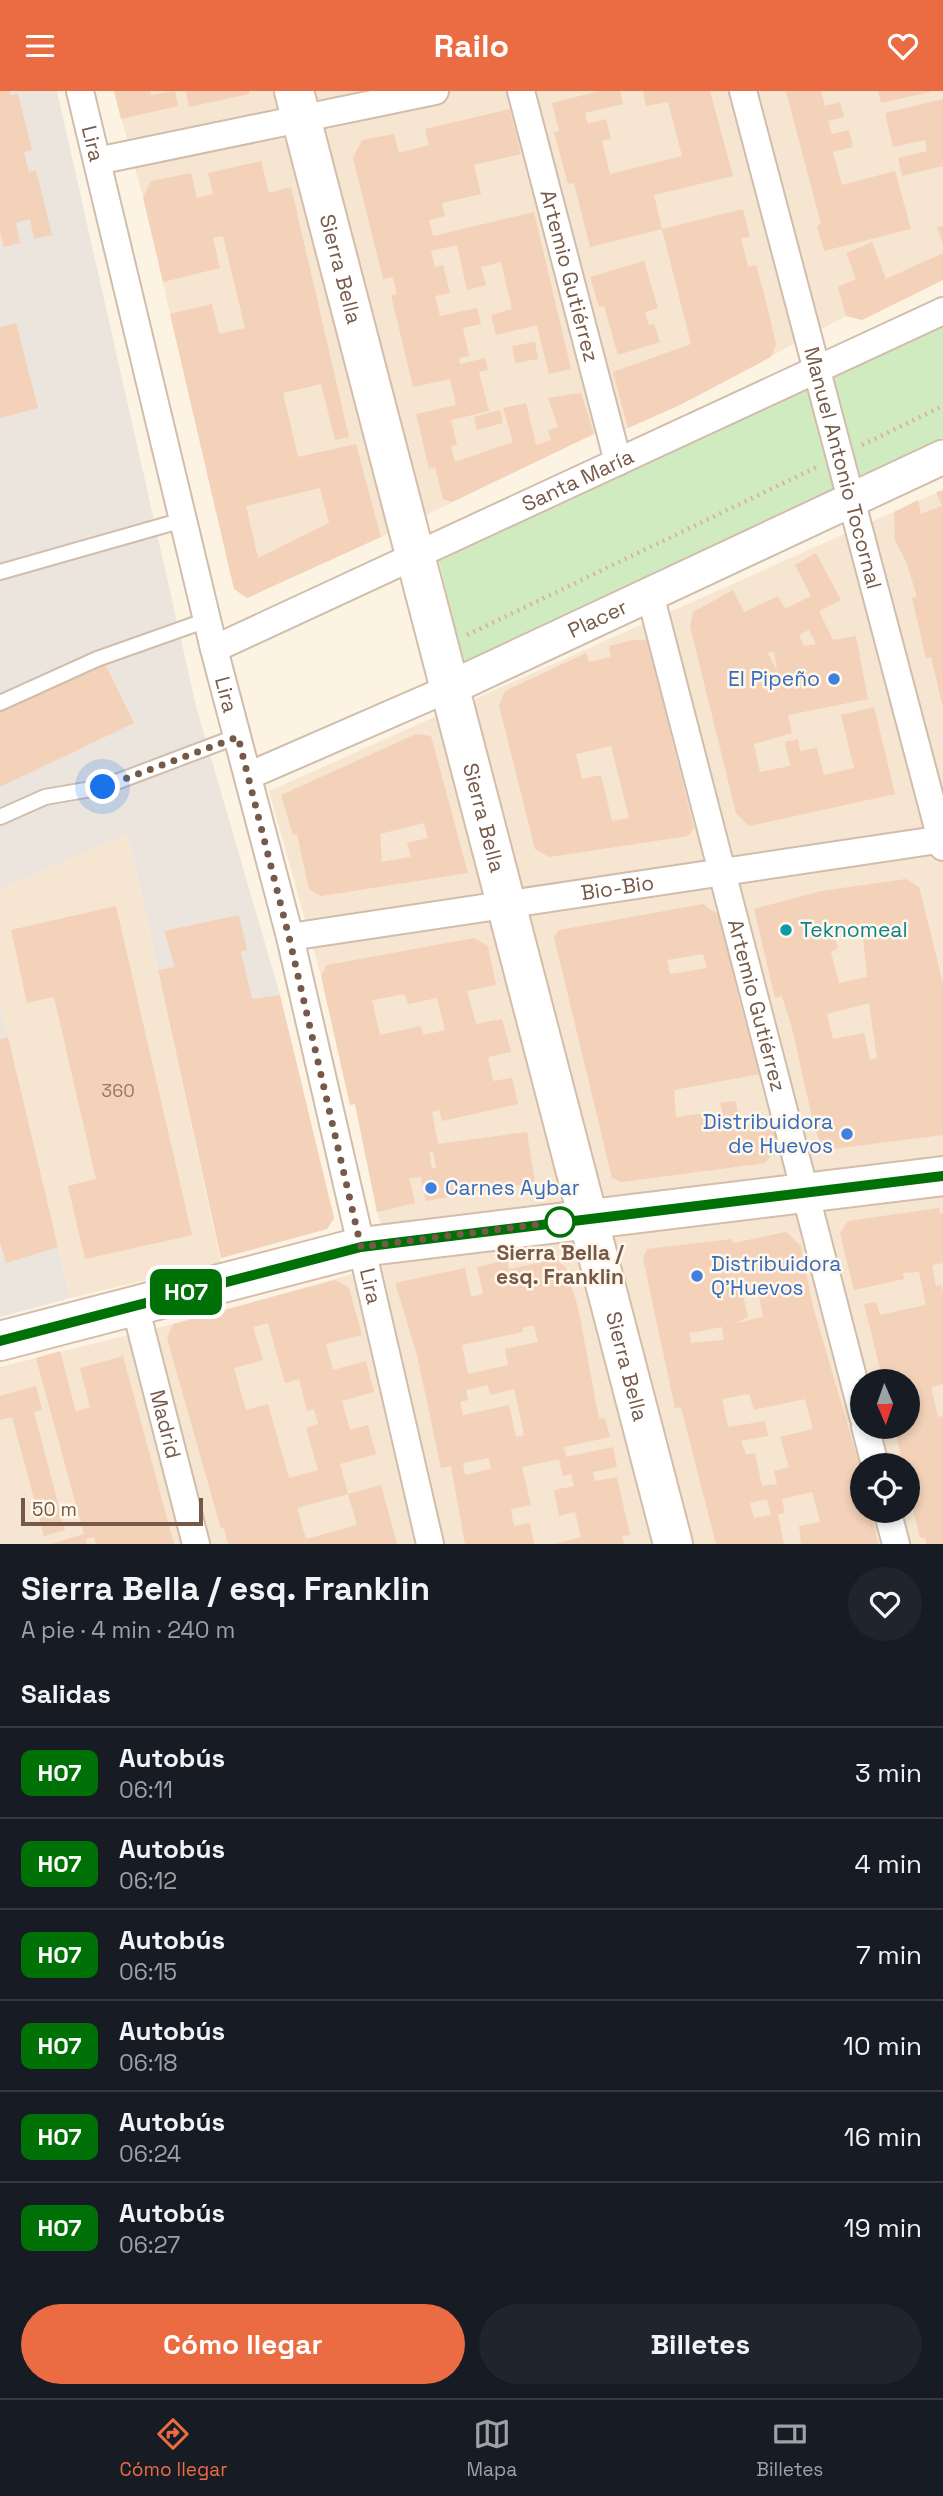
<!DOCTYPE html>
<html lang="es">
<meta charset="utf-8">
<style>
:root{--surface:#171b24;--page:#20242c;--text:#f1f3f6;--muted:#9ea1a6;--line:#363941;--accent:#eb6c43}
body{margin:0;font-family:"Space Grotesk",sans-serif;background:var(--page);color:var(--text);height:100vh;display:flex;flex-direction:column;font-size:26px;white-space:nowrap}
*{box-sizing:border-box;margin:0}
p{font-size:23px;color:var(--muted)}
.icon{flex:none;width:38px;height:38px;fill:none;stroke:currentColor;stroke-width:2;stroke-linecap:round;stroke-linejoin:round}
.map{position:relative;height:1453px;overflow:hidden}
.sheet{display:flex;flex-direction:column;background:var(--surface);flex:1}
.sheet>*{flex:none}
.badge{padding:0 14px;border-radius:10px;font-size:24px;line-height:46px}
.needle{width:46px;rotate:178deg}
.fabs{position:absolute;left:850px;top:1278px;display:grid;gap:14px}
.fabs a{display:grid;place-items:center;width:70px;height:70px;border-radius:50%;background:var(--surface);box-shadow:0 4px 10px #0003;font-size:35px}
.scale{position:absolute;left:21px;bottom:18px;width:182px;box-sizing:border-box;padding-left:7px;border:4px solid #765948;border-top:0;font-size:19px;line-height:24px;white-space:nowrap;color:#765948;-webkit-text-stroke:5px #fff7ea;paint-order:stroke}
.you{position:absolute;width:35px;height:35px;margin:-18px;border:5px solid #fff;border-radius:50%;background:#1a73e8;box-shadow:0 0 0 10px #1a73e833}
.map>.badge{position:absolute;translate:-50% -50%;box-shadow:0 0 0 4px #fff}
h2{padding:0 21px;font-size:26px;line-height:63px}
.round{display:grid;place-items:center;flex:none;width:74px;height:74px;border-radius:37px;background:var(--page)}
.headline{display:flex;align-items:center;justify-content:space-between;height:119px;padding:0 21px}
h1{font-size:33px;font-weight:700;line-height:52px}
.button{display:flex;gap:14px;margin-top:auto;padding:14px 21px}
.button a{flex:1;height:80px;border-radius:42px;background:var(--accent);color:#fff;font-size:28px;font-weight:700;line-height:80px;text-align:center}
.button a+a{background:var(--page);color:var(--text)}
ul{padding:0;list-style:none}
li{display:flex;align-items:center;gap:21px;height:91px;padding:0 21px;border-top:2px solid var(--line)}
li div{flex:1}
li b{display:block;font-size:26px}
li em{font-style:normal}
li .badge{min-width:77px;font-weight:700;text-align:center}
header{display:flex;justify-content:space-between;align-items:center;height:91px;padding:0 21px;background:var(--accent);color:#fff;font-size:32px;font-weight:700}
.dock{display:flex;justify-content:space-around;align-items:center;height:98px;border-top:2px solid var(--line);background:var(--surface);font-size:19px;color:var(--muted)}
.dock a{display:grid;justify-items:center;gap:4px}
.dock .active{color:var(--accent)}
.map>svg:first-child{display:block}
.residential{fill:#f5e5d1;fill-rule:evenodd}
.industrial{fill:#ece5de}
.green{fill:#d1ebc1}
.building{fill:#f3d2b9;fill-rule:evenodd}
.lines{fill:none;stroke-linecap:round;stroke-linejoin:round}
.service-casing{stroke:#d1bdac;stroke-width:18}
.minor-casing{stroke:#d1bdac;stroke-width:30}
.tertiary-casing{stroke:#d1bdac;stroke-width:37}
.secondary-casing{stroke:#d4bda9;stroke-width:42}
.path{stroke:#d8b59c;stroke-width:4.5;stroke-dasharray:2 5;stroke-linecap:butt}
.service{stroke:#fff;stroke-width:14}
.minor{stroke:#fff;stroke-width:26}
.tertiary{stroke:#fff;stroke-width:33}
.secondary{stroke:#fff;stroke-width:38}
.line-casing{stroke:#fff;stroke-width:16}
.line{stroke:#007106;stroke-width:10}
.walk{stroke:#765948;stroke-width:7;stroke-dasharray:0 12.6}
.shop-dot{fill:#3f7fe0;stroke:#fff7ea;stroke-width:2.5}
.culture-dot{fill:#0f9aa8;stroke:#fff7ea;stroke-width:2.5}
.stop-dot{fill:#fff;stroke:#007106;stroke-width:3.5}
.labels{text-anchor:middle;stroke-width:5;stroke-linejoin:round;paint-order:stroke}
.number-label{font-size:18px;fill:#957764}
.street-label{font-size:21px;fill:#765948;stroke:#fff7ea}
.shop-label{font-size:21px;fill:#366cbe;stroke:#fff7ea;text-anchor:end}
.culture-label{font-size:21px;fill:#0d838f;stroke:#fff7ea;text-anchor:start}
.stop-label{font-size:21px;font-weight:bold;fill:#765948;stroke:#fff7ea}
</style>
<header><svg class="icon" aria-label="menu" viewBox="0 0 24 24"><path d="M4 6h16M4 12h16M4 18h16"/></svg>Railo<svg class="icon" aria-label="heart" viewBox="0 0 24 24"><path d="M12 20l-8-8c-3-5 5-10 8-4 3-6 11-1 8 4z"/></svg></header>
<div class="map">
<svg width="943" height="1453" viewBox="0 0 943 1453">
<rect width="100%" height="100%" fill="#fdf3e3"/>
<!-- residential -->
<path class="residential" d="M114 0H943V189L862 229 846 225 682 313 628 337 593 343 381 446 247 507 234 498 143 106Z
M943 399V1453H0V1276L173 1233 392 1172 377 1121 355 1013 350 1014 321 885 269 700ZM863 1290H908V1335H863ZM863 1374H908V1419H863Z
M128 743 221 1171 70 1207 0 913V798Z"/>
<!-- industrial -->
<path class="industrial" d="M0 0H57L196 615 280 904 334 1127 327 1138 221 1167 128 743 0 798Z
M0 913 70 1207 0 1226Z"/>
<!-- green -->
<path class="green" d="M943 236V346L463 572 439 470Z"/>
<!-- building -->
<path class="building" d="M0 0H10V4L18 3 32 59 24 61 29 81 36 79 52 144 34 148 30 128 16 132 20 152 4 156 0 140Z
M114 0H150L151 4 175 0 178 15 121 28Z
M186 0H249V3L189 16Z
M600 0H620L623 13 585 22 588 33 606 28 611 48 602 50 610 83 682 65 668 11 646 15 643 0H710L733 85 654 104 662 138 590 156 574 92 568 93 554 41 559 40 552 12Z
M786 0H821L825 15 840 11 844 26 828 30 832 43 849 39 853 56 833 61 842 94 895 80 911 138 824 160 817 135 821 133Z
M878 0H930V1L881 12Z
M943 8V75L902 85 898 67 927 60 925 49 893 56 885 22Z
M510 18 521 63 474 74 481 103 442 112 445 125 429 129 433 145 534 121 571 278 549 283 537 234 496 244 491 224 512 218 501 171 481 176 486 194 467 199 457 154 431 160 435 176 443 174 450 202 435 205 440 225 477 217 481 233 463 237 469 265 459 267 460 273 485 267 488 279 479 281 489 320 451 329 457 354 451 355 455 371 513 351 503 317 526 312 536 354 551 349 548 339 558 336 548 307 581 302 594 343 452 411 443 408 435 376 429 377 416 323 456 314 450 288 413 296 391 204 397 203 393 186 383 188 353 67 362 49 394 43 399 62 429 54 425 38Z
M261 70 269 102 291 96 349 346 335 349 321 293 283 302 298 366 356 353 381 446 247 507 234 498 170 223 212 213 219 243 245 237 223 145 213 147 220 177 163 191 143 106 151 90 191 82 197 107 213 103 208 82ZM320 397 329 432 258 467 246 415Z
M743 118 750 146 741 147 748 176 756 174 764 203 776 253 771 266 682 313 628 337 613 281 691 253 662 138Z
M943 135V153L937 136Z
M872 151 886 188 943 162V189L862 229 846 225 838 196 856 188 846 162Z
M644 170 658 217 645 221 649 234 654 233 660 251 618 264 604 215 599 216 590 186Z
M16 232 38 317 0 327V236Z
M535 251 538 268 515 272 512 255Z
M500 319 503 332 477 339 474 326Z
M943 399V613H942L931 566 926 567 912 507 917 506 907 473 895 449 894 421 918 409 921 423 942 415 936 401Z
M816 462 841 509 819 520 833 549 856 545 868 608 788 624 792 642 754 653 760 681 790 675 785 651 798 648 800 660 817 657 824 684 854 677 841 624 874 616 895 703 749 735 736 722 690 535 693 521 733 499 744 521 778 505 785 518 811 505 795 474ZM809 539 816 553 804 555 799 544ZM774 561 777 580 768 562Z
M633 549H647L694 737 688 745 549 766 535 758 499 614 505 600 586 562 589 571 611 566 609 555ZM611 655 629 727 612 730 601 684 582 688 576 663Z
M104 571 134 632 0 696V619Z
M416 643 431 645 468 782 321 805 309 798 297 743 293 744 281 704ZM424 732 428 747 407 752 411 766 382 771 380 743Z
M906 788 919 796 943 892V1044L832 1058 820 1051 814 1035 791 933 782 905 775 907 754 818 821 800ZM862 836 867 886 839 892 831 861 838 857 832 840ZM869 912 877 967 870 969 864 942 833 948 827 923Z
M703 813 722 826 735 874H731L740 913 760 983 674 999 676 1026 706 1022 707 1026 723 1024 720 1012 736 1010 740 1036 772 1030 777 1056 765 1072 621 1091 612 1087 554 846 559 839ZM703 863 707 877 670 883 667 869Z
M116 815 192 1144 85 1168 68 1095 96 1088 54 906 27 912 11 839Z
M239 824 247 858 241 861 252 908 280 904 334 1127 327 1138 221 1167 158 879 175 876 164 840Z
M474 847 488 855 496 894 467 900 476 933 502 928 511 961 488 966 493 990 512 987 518 1013 442 1030 439 1019 432 1021 438 1053 527 1041 535 1091 426 1110 421 1086 409 1087 415 1112 377 1121 355 1013 350 1014 321 885 327 874ZM405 903 408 913 437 907 445 939 423 944 421 935 380 944 372 909ZM433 1060 436 1077H432L429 1061Z
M8 946 58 1156 6 1172 0 1151V948Z
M939 1117 940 1123 943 1122V1172L932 1174 936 1195 941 1194 943 1201V1293L931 1296 938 1326 943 1325V1453H926V1448L920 1446 908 1400V1374H903L894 1335H908V1290H883L864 1213 876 1211 880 1224 926 1214 919 1181 903 1182 904 1188 854 1199 840 1142 848 1130Z
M786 1141 801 1155 813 1216 863 1386V1419H871L878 1453H801L799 1435 820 1431 812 1401 782 1408 785 1422 778 1423 784 1453H716L681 1316 675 1317 643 1167 647 1158 731 1148 733 1152ZM758 1200 763 1226 733 1233 748 1226 743 1203ZM722 1236 724 1249 691 1252 689 1242ZM749 1303 754 1319 805 1308 813 1338 780 1346 789 1376 774 1380 777 1393 762 1395 755 1362 746 1364 741 1350 768 1345 765 1330 728 1336 722 1308ZM767 1408 771 1424 754 1427 750 1412Z
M556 1168 566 1177 578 1216 599 1328 605 1327 610 1346 564 1356 566 1366 613 1356 617 1376 593 1381 595 1390 617 1386 630 1444 622 1445 624 1453H554L581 1446 575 1421 559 1425 554 1399 574 1395 571 1383 563 1385 559 1368 522 1376 531 1414 511 1418 514 1435 530 1432 534 1453H465L451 1375 441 1377 417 1264 395 1192 465 1177 471 1206 483 1203 477 1176 507 1169 509 1178ZM534 1234 538 1251 505 1258 508 1274 468 1283 462 1254 523 1241 522 1237ZM488 1294 490 1304 514 1298 524 1344 516 1346 509 1314 463 1324 460 1311 468 1309 466 1299ZM489 1367 491 1378 465 1384 463 1372Z
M335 1189 349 1197 362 1244 326 1253 333 1279 366 1270 374 1301 342 1310 350 1339 368 1334 376 1363 340 1373 348 1403 297 1417 306 1448 357 1434 348 1403 381 1394 397 1453H228L224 1437 221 1438 167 1247 173 1233ZM268 1232 285 1292 299 1288 307 1320 314 1318 318 1333 306 1337 318 1379 289 1387 268 1313 246 1319 234 1277 263 1269 253 1236Z
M60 1260 76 1321 90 1316 80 1277 123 1265 174 1453H96L94 1446 86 1448 87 1453H51L84 1443 36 1267Z
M36 1295 42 1319 34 1321 65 1439 44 1445 12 1326 0 1329V1305Z"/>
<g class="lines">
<defs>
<path id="service" d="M0 481 183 429
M0 612 97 568 207 529
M0 726 45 706 103 696 238 645"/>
<g id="minor">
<path id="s1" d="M80 0 214 558 290 846 430 1453"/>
<path id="s2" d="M521 0 618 371"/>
<path id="s3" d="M743 0 943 756"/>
<path d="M97 70 435 0"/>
<path id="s4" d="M650 503 863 1325"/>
<path id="s5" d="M214 558 943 220"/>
<path d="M248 685 450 597"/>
<path id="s6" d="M290 846 943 748"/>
<path id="s7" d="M135 1215 196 1453"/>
<path d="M865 1335 875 1374"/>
<path d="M887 1419 896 1453"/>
</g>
<g id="tertiary">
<path id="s8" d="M450 597 943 366"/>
</g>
<g id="secondary">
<path id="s9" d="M294 0 673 1453"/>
<path d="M0 1250 361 1156 943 1085"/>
</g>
</defs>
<!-- service casing -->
<use href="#service" class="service-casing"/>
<!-- minor casing -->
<use href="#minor" class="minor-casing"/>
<!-- tertiary casing -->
<use href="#tertiary" class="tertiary-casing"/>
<!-- secondary casing -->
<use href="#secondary" class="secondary-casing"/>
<!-- path -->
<path class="path" d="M862 354 943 315
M467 544 819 375"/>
<!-- service -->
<use href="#service" class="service"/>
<!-- minor -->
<use href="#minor" class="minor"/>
<!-- tertiary -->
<use href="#tertiary" class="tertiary"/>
<!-- secondary -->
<use href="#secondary" class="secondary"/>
</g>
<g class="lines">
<defs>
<path id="line" d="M0 1250 361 1156 943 1085"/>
</defs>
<!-- line casing -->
<use href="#line" class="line-casing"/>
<!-- line -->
<use href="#line" class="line"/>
<!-- walk -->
<path class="walk" d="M103 696 238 646 289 846 361 1156 565 1130 560 1131"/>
</g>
<!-- markers -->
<g class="shop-dot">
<circle cx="834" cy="588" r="7"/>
<circle cx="847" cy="1043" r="7"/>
<circle cx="431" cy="1097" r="7"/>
<circle cx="697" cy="1185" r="7"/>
</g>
<circle class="culture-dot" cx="786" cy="839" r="7"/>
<circle class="stop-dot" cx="560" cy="1131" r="14"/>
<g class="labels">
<!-- number labels -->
<g class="number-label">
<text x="118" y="1006">360</text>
</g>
<!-- street labels -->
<g class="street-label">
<text dy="7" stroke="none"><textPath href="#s1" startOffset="54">Lira</textPath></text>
<text dy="7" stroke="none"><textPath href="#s9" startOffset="184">Sierra Bella</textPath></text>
<text dy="7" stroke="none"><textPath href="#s2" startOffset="191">Artemio Gutiérrez</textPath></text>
<text dy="7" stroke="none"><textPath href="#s3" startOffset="390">Manuel Antonio Tocornal</textPath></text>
<text dy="7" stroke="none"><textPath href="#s5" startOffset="401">Santa María</textPath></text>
<text dy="7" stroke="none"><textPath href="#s8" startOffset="163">Placer</textPath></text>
<text dy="7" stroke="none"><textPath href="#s1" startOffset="621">Lira</textPath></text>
<text dy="7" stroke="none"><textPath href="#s9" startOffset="751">Sierra Bella</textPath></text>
<text dy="7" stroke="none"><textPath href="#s6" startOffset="331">Bio-Bio</textPath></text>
<text dy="7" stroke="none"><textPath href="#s4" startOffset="425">Artemio Gutiérrez</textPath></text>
<text dy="7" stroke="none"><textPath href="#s1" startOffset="1230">Lira</textPath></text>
<text dy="7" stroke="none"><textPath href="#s9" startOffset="1318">Sierra Bella</textPath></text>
<text dy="7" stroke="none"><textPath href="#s7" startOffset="122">Madrid</textPath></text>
</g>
<!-- shop labels -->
<g class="shop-label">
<text x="820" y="595">El Pipeño</text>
<text x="833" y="1038">Distribuidora<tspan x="833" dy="24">de Huevos</tspan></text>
<text x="445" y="1104" text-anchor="start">Carnes Aybar</text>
<text x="711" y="1180" text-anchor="start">Distribuidora<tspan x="711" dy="24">Q'Huevos</tspan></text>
</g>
<!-- culture labels -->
<g class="culture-label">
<text x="800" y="846">Teknomeal</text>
</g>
<!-- stop labels -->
<g class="stop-label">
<text x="560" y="1169">Sierra Bella /<tspan x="560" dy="24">esq. Franklin</tspan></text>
</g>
</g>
</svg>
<div class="fabs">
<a><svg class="needle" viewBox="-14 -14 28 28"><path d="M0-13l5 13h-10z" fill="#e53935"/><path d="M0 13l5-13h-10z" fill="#9ea1a6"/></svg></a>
<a><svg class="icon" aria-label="locate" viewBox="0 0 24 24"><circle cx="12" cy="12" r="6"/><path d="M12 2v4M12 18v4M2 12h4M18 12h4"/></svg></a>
</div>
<div class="scale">50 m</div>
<div class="you" style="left:103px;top:696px"></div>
<b class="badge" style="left:186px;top:1201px;background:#007106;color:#fff">H07</b>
</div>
<section class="sheet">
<div class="headline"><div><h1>Sierra Bella / esq. Franklin</h1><p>A pie · 4 min · 240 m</p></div><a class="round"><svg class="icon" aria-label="heart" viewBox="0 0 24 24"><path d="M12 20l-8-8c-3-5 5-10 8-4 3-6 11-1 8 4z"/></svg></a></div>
<h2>Salidas</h2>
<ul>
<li><span class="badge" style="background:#007106;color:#fff">H07</span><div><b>Autobús</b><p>06:11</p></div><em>3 min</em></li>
<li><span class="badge" style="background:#007106;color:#fff">H07</span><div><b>Autobús</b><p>06:12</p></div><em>4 min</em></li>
<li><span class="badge" style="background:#007106;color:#fff">H07</span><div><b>Autobús</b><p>06:15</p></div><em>7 min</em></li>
<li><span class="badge" style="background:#007106;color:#fff">H07</span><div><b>Autobús</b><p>06:18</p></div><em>10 min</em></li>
<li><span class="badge" style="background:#007106;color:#fff">H07</span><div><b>Autobús</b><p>06:24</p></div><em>16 min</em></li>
<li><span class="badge" style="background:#007106;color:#fff">H07</span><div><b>Autobús</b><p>06:27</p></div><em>19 min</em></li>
</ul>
<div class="button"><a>Cómo llegar</a><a>Billetes</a></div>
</section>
<nav class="dock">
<a class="active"><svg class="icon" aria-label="directions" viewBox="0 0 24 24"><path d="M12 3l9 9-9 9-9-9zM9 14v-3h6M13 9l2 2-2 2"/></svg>Cómo llegar</a>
<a><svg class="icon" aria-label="map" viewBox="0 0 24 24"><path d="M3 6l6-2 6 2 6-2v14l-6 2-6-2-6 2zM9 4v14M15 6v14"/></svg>Mapa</a>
<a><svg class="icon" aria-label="tickets" viewBox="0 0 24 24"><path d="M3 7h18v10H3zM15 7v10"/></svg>Billetes</a>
</nav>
